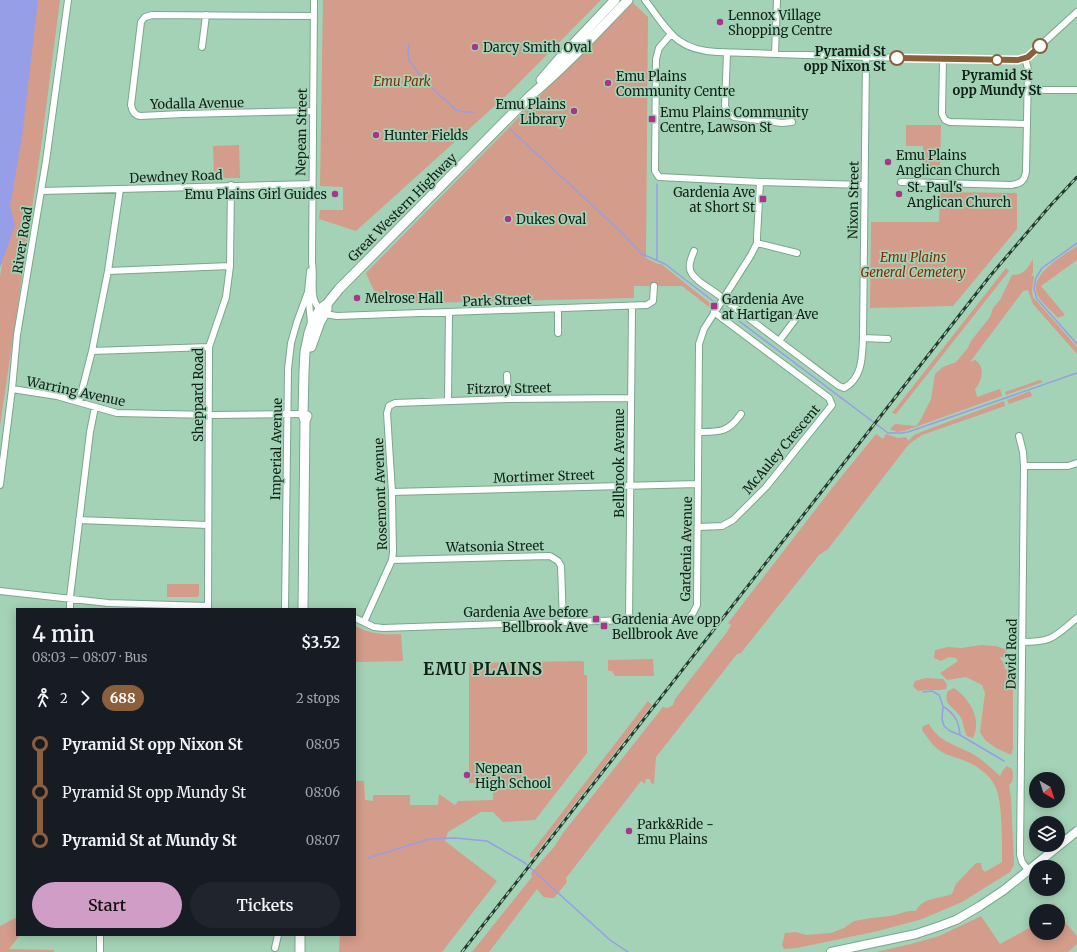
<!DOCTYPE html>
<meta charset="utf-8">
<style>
:root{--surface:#171b24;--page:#20242c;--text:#f1f3f6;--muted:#9ea1a6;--accent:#d09dc7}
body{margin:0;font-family:Merriweather,serif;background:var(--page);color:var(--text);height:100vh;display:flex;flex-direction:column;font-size:15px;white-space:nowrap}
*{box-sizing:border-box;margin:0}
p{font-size:13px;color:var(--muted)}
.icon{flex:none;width:22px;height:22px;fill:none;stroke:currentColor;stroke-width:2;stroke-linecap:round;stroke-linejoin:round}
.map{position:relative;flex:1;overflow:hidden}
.panel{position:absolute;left:16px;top:608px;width:340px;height:328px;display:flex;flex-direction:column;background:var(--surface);border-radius:0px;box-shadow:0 2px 10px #0003}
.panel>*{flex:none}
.badge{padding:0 8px;border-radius:13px;font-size:14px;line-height:26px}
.needle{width:26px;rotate:141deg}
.tools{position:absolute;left:1029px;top:772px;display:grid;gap:8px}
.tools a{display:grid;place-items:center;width:36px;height:36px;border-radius:50%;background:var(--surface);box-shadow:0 2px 10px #0003;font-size:20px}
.map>.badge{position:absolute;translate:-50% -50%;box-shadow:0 0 0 2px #fff}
.legs{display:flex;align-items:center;gap:6px;height:44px;padding:0 16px;font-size:13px}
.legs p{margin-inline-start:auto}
.summary{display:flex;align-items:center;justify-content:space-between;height:68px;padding:0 16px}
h1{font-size:22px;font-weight:600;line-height:30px}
.primary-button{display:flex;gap:8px;margin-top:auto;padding:8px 16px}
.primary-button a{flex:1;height:46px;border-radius:24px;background:var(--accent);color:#111;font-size:16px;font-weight:600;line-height:46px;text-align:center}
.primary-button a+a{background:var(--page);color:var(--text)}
ul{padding:0 16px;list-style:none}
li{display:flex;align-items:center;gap:14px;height:48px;font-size:15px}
li i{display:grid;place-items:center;width:6px;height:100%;margin:0 5px;background:currentColor}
li i::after{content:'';width:10px;height:10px;margin:-5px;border:3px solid;border-radius:50%;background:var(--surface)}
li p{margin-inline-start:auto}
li:first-child i{background:linear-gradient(#0000 50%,currentColor 0)}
li:last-child i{background:linear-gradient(currentColor 50%,#0000 0)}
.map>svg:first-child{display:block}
.green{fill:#d49c8a}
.water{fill:#969ee8}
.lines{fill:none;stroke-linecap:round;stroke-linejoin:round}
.stream{stroke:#969ee8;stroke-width:1.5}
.minor-casing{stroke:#79a78c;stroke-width:8}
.major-casing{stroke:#79a78c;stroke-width:10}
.highway-casing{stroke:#79a78c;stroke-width:11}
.minor{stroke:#fff;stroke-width:6}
.major{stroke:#fff;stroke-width:8}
.highway{stroke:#fff;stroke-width:9}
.rail-casing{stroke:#243a2e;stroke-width:3}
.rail{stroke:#a4d2b6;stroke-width:1.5;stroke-dasharray:4.5;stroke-linecap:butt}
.line-1-casing{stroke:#fff;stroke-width:9}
.line-1{stroke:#8b5e3c;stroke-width:6}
.poi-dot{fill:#a8348e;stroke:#a4d2b6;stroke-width:1.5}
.stop-1-dot{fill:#fff;stroke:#8b5e3c;stroke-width:2}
.labels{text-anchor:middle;stroke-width:3.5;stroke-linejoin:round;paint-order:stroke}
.poi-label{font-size:13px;fill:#102218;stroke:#a4d2b6;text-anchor:start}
.stop-label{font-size:13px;font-weight:bold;fill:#102218;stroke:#a4d2b6;text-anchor:end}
.park-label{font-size:13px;font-style:italic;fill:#892901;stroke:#a4d2b6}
.street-label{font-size:13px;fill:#102218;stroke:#a4d2b6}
.district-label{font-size:17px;font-weight:bold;letter-spacing:1px;fill:#102218;stroke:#a4d2b6}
</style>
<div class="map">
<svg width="1077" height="952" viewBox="0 0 1077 952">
<rect width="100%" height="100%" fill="#a4d2b6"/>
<!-- green -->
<path class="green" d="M34 0H60L41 147 0 426V277L8 225 9 202Z
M323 0H601L509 93 356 231 319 219 320 210H343V187L320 186Z
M632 2 648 17 646 258 658 264H661L710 303H712L709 307 682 286H634V298L380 304 366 273Z
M906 125H941L940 176H923V146H906Z
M239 145 240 178H214L213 146Z
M940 192 1017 193V229L953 306 870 308 871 222H939Z
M1077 246V260L1041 286 1065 315 1058 318C1052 311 1041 303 1037 294 1029 274 1064 255 1077 246Z
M1033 259V272L1031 277 1033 275 1034 277 1032 291 1033 297 1077 347V354L1033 304 1028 290 1023 291 970 362 975 360C986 367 982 381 975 389L977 397 1000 389 1002 396 904 431 897 432 890 429 895 424 916 426 920 421 931 399 935 374 943 367 956 362 968 348 971 341 990 317 993 308 1000 300 1012 275C1024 275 1027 269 1033 259Z
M1006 268 1009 271 896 414 892 413Z
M1040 380 1043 382 1006 395 1005 392Z
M1030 391 1032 396 1009 404 1007 400Z
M1004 401 1005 406 922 435 909 444 828 549 819 555 741 653 737 654 656 757 654 784 651 783 650 779H646L645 784 641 781 566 878 567 882 554 898C543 898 544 898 537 889L489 952H472L532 877 531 873 554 847 563 833 663 707 667 708 673 705 675 699 727 632 731 625 728 623 833 487 876 434 883 439 886 434 898 438 906 437 908 441 914 435 926 430Z
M167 584H199V595L197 597H167Z
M355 626C370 634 384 635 401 634L403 661 356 662Z
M981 645 995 646 1005 649 1008 654 1005 658 999 657 1003 662 1005 669 1009 670 1013 677V748L1011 755 996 748 985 740 980 732 985 693 982 685 966 677 947 680 940 673 958 661 956 658 949 657 941 661 934 658 935 650 948 647 961 648Z
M653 659 654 676H615L612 671H608V660Z
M582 661 584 662V675H587V753L535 820 503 822 493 812H481L448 832 445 841 497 881 442 952H339L340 935H355V781H364L365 800 373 801V795H410V805H438L439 794 455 805 458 801 493 800V783H469V663Z
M926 678 943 679 947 684 946 689C937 691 928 689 918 691L913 686 915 681Z
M954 688C970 699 982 719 973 738L967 736C964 730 964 726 962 720 958 708 941 706 948 691Z
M648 701 652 705 533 857H530V854Z
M929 724C938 741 955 745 971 753 982 759 991 768 1000 776L1003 770 1007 766 1012 769 1013 775 1012 782 1009 785 1011 798 1014 865 1010 872 962 902 922 919 878 931 797 948 784 949 782 945 785 933 796 932 806 935 831 933 844 928 854 921 871 918 891 916 909 911H916C922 897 940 899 952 894L956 884 976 863H981L982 869 985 872 1002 862C1002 844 1003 801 995 786 991 776 977 766 968 762 960 758 950 757 942 752 934 748 927 737 922 730L923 726Z
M1054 903 1063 920 1077 936V944L1068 952H876L911 944 939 936 981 916 1000 944 1035 925 1030 917 1036 914V933H1058V911H1041Z
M17 917V935H20L9 949 54 950V952H0V926Z"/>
<!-- water -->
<path class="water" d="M0 0H38L22 137 10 206 15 225 0 268Z"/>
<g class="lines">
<!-- stream -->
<path class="stream" d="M409 44C408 49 407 54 409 59 413 71 446 101 456 110L464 112H474
M511 130 619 230 642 254 665 264 713 301
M1077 243 1042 268 1036 278 1034 289 1037 299 1077 344
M657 260V184
M723 309 888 433H901L908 432 1077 373
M923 692 932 691 939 695 943 706 942 719 944 726 950 731 960 735 1004 761
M944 707C955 714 959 722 960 735
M368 858 429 839 455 838 487 841 525 863 610 940 628 952"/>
<defs>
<path id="minor" d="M314 0 312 263C315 278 308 299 320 309
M645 0C668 30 675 50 717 52L866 57 1021 60 1030 55 1077 12
M671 34 659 48 656 59 655 171 659 177 760 182 864 185
M202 47 206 15
M727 53 725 106 729 114 734 117 782 123 792 122
M775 54 777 0
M943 59 942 114 945 120 950 122 1027 124
M1028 90H1077
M313 111 183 114 140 116C134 115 132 111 131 105L141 22 145 17 152 15 314 16
M901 182 1011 185C1020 184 1025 181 1026 171L1028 69 1025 58
M41 191 312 184
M757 243 797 253
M694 251C691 259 687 267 692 274 699 284 712 289 721 297 760 327 799 356 839 386L844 388C863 378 862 356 863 338L866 57
M108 271 230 266
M310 271 308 292 311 323
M324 314 337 316 647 305 653 301 654 286
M558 333V309
M863 338 888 339
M779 341 797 317
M92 351 209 347
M507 375 508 399
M12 389 57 396 117 413 213 415 303 414
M448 401 449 312
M79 402 92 351 108 271 120 189
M699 432C719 432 728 433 741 414
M1019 436 1023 452 1024 466 1020 855 1022 862 1028 870
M1024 466H1068L1077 463
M0 485 12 389 17 335 46 161 68 0
M392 492 697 484
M79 520 208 525
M698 527 722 526 733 520 766 487 832 405 829 398 714 312
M392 560 550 556 558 561 561 566 563 622
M0 591 108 603 208 606
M70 609V597L90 432 95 407
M208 609 209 347 226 297 230 266 231 185
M285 609 288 369 291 343 297 322 308 292
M355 618 374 627 383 628 629 620 677 621 689 618 693 613 697 605 699 344 704 329 751 255 757 243V237L760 182
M629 620 632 307
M364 622 392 560 393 552 392 492 387 413 389 406 395 403 508 399 630 398
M1022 642C1053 642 1054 637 1077 618
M275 948 278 935
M100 952V935"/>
<path id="major" d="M831 952 916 934 940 926 956 920 980 906 1004 890 1077 831"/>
<path id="highway" d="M541 80 560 58 615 0
M311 347 320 322 327 309V305
M305 421 303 414 304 372 305 352 309 333 313 321 320 309 327 304 339 289 530 96C565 67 596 33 628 0
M303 609 305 421 307 416
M300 952V935"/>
</defs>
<!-- minor casing -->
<use href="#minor" class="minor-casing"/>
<!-- major casing -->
<use href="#major" class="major-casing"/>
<!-- highway casing -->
<use href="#highway" class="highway-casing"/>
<!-- minor -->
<use href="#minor" class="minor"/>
<!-- major -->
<use href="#major" class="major"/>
<!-- highway -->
<use href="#highway" class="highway"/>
<defs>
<path id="rail" d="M462 952 990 276 1049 207 1077 177"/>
</defs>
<!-- rail casing -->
<use href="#rail" class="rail-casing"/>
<!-- rail -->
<use href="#rail" class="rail"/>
</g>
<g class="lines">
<defs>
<path id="line-1" d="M897 58 1018 60 1028 57 1040 46"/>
</defs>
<!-- line-1 casing -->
<use href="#line-1" class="line-1-casing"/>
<!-- line-1 -->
<use href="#line-1" class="line-1"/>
</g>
<!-- markers -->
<g class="poi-dot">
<circle cx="720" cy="22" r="4"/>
<circle cx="475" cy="47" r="4"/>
<circle cx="608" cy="83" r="4"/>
<circle cx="574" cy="111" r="4"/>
<rect x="648" y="115" width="8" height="8" rx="2"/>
<circle cx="376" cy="135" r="4"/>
<circle cx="888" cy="162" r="4"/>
<circle cx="335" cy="194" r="4"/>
<circle cx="899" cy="194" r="4"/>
<rect x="759" y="195" width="8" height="8" rx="2"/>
<circle cx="508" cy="219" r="4"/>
<circle cx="357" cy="298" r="4"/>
<rect x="710" y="302" width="8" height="8" rx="2"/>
<rect x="592" y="615" width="8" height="8" rx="2"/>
<rect x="600" y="622" width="8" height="8" rx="2"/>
<circle cx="467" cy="775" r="4"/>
<circle cx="629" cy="831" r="4"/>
</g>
<g class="stop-1-dot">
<circle cx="1040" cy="46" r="7"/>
<circle cx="897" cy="58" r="7"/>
<circle cx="997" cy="60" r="5"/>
</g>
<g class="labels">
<!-- poi labels -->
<g class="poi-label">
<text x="728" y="20">Lennox Village<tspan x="728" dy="15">Shopping Centre</tspan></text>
<text x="483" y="52">Darcy Smith Oval</text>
<text x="616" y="81">Emu Plains<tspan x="616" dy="15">Community Centre</tspan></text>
<text x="566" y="109" text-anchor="end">Emu Plains<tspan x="566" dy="15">Library</tspan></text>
<text x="660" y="117">Emu Plains Community<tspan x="660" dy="15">Centre, Lawson St</tspan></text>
<text x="384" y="140">Hunter Fields</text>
<text x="896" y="160">Emu Plains<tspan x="896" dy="15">Anglican Church</tspan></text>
<text x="907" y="192">St. Paul's<tspan x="907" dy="15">Anglican Church</tspan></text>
<text x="755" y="197" text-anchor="end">Gardenia Ave<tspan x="755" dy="15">at Short St</tspan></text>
<text x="327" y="199" text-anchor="end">Emu Plains Girl Guides</text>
<text x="516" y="224">Dukes Oval</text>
<text x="365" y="303">Melrose Hall</text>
<text x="722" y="304">Gardenia Ave<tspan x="722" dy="15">at Hartigan Ave</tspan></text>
<text x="588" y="617" text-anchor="end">Gardenia Ave before<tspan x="588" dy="15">Bellbrook Ave</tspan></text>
<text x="612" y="624">Gardenia Ave opp<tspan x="612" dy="15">Bellbrook Ave</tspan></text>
<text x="475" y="773">Nepean<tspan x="475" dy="15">High School</tspan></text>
<text x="637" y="829">Park&amp;Ride -<tspan x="637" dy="15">Emu Plains</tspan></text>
</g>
<!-- stop labels -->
<g class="stop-label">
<text x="886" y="56">Pyramid St<tspan x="886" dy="15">opp Nixon St</tspan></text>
<text x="997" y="80" text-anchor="middle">Pyramid St<tspan x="997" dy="15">opp Mundy St</tspan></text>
</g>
<!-- park labels -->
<g class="park-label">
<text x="402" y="86">Emu Park</text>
<text x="913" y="262">Emu Plains<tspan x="913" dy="15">General Cemetery</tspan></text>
</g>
<!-- street labels -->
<g class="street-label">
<text transform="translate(197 103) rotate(-1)" y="5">Yodalla Avenue</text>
<text transform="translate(301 132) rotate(-89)" y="5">Nepean Street</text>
<text transform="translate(176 176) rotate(-2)" y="5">Dewdney Road</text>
<text transform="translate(853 200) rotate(-89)" y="5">Nixon Street</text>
<text transform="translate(402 207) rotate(-45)" y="5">Great Western Highway</text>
<text transform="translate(22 240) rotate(-81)" y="5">River Road</text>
<text transform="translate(497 300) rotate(-2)" y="5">Park Street</text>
<text transform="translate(509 388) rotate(-1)" y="5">Fitzroy Street</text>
<text transform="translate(76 391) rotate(12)" y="5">Warring Avenue</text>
<text transform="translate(198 395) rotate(-90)" y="5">Sheppard Road</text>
<text transform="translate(276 449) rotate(-89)" y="5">Imperial Avenue</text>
<text transform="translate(781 449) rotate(-50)" y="5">McAuley Crescent</text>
<text transform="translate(619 463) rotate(-90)" y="5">Bellbrook Avenue</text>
<text transform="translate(544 476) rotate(-2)" y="5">Mortimer Street</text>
<text transform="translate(380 494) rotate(-92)" y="5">Rosemont Avenue</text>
<text transform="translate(495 546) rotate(-1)" y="5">Watsonia Street</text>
<text transform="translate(686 549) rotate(-89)" y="5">Gardenia Avenue</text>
<text transform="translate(1011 654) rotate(-89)" y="5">David Road</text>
</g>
<!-- district labels -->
<g class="district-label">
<text x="483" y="675">EMU PLAINS</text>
</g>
</g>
</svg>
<div class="tools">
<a><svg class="needle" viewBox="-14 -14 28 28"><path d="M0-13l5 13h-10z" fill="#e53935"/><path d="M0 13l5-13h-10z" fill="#9ea1a6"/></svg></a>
<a><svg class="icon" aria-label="layers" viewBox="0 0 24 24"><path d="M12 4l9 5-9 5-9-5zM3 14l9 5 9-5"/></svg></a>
<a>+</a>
<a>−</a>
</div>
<section class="panel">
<div class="summary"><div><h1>4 min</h1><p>08:03 – 08:07 · Bus</p></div><b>$3.52</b></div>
<div class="legs"><svg class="icon" aria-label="walk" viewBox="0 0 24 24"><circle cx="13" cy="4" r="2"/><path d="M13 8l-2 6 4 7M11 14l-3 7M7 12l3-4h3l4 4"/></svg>2<svg class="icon" aria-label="forward" viewBox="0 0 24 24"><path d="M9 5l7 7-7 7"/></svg><b class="badge" style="background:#8b5e3c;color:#fff">688</b><p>2 stops</p></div>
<ul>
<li><i style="color:#8b5e3c"></i><b>Pyramid St opp Nixon St</b><p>08:05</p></li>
<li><i style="color:#8b5e3c"></i><span>Pyramid St opp Mundy St</span><p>08:06</p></li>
<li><i style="color:#8b5e3c"></i><b>Pyramid St at Mundy St</b><p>08:07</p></li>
</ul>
<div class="primary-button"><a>Start</a><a>Tickets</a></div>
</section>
</div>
